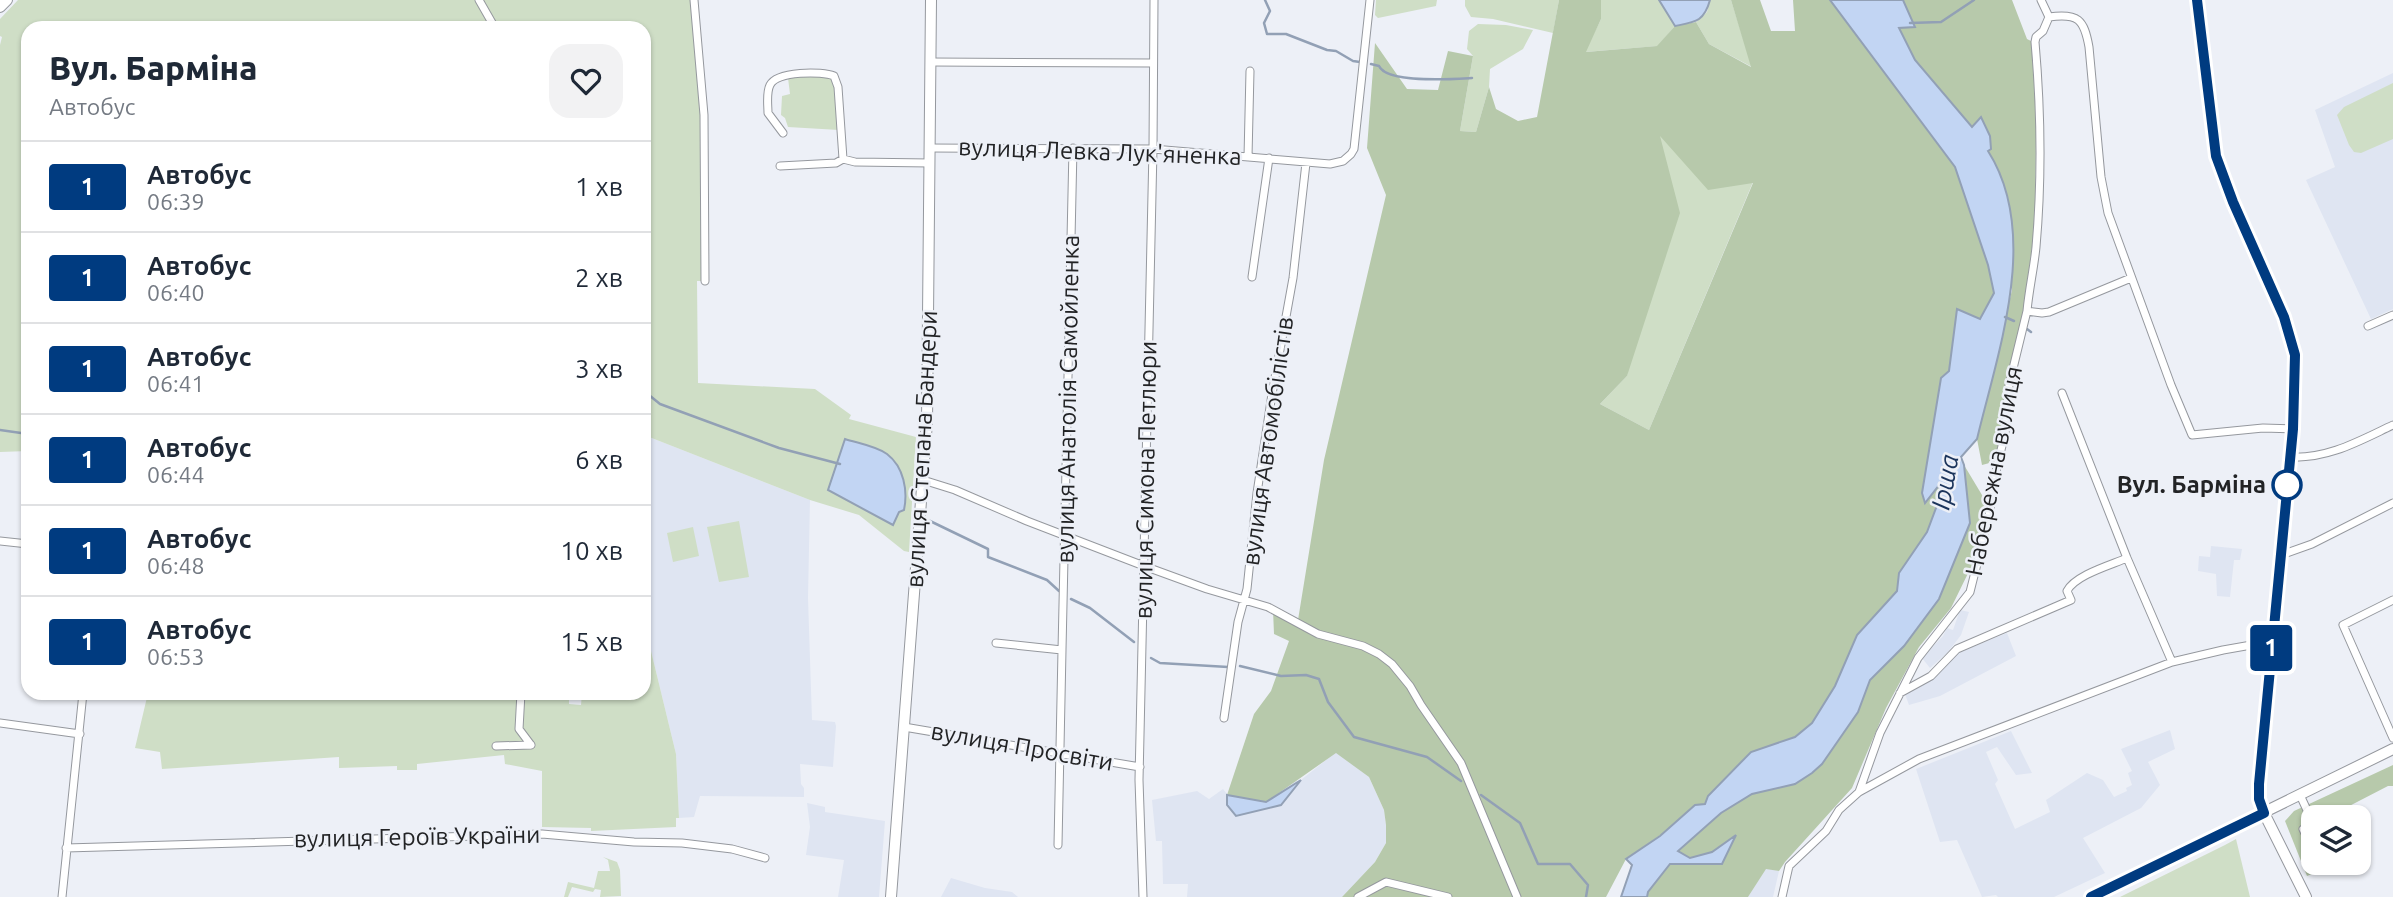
<!DOCTYPE html>
<html lang="uk">
<meta charset="utf-8">
<style>
:root{--surface:#fff;--page:#f2f2f3;--text:#1f2937;--muted:#747a83;--line:#e0e1e3}
body{margin:0;font-family:Ubuntu,sans-serif;background:var(--page);color:var(--text);height:100vh;display:flex;flex-direction:column;font-size:26px;white-space:nowrap}
*{box-sizing:border-box;margin:0}
p{font-size:23px;color:var(--muted)}
.icon{flex:none;width:38px;height:38px;fill:none;stroke:currentColor;stroke-width:2;stroke-linecap:round;stroke-linejoin:round}
.map{position:relative;flex:1;overflow:hidden}
.drawer{position:absolute;left:21px;top:21px;width:630px;height:679px;display:flex;flex-direction:column;background:var(--surface);border-radius:21px;box-shadow:0 2px 5px #0004}
.drawer>*{flex:none}
.badge{padding:0 14px;border-radius:5px;font-size:24px;line-height:46px}
.buttons{position:absolute;left:2301px;top:805px;display:grid;gap:14px}
.buttons a{display:grid;place-items:center;width:70px;height:70px;border-radius:14px;background:var(--surface);box-shadow:0 2px 5px #0004;font-size:35px}
.map>.badge{position:absolute;translate:-50% -50%;box-shadow:0 0 0 4px #fff}
.round{display:grid;place-items:center;flex:none;width:74px;height:74px;border-radius:21px;background:var(--page)}
.head{display:flex;align-items:center;justify-content:space-between;height:119px;padding:0 28px}
h1{font-size:33px;font-weight:800;line-height:52px}
ul{padding:0;list-style:none}
li{display:flex;align-items:center;gap:21px;height:91px;padding:0 28px;border-top:2px solid var(--line)}
li div{flex:1}
li b{display:block;font-size:26px}
li em{font-style:normal}
li .badge{min-width:77px;font-weight:700;text-align:center}
.map>svg:first-child{display:block}
.built{fill:#dfe5f2}
.green{fill:#cfdec6;fill-rule:evenodd}
.forest{fill:#b7c9ab;fill-rule:evenodd}
.water{fill:#c2d5f3;stroke:#92a0b5;stroke-width:2}
.lines{fill:none;stroke-linecap:round;stroke-linejoin:round}
.stream{stroke:#92a0b5;stroke-width:2.5}
.street-casing{stroke:#95989e;stroke-width:9}
.secondary-casing{stroke:#95989e;stroke-width:12}
.street{stroke:#fff;stroke-width:7}
.secondary{stroke:#fff;stroke-width:10}
.line-casing{stroke:#fff;stroke-width:16}
.line{stroke:#003b80;stroke-width:10}
.stop-dot{fill:#fff;stroke:#003b80;stroke-width:3.5}
.labels{text-anchor:middle;stroke-width:5;stroke-linejoin:round;paint-order:stroke}
.street-label{font-size:24px;fill:#222325;stroke:#edf0f7}
.stop-label{font-size:24px;font-weight:bold;fill:#222325;stroke:#edf0f7;text-anchor:end}
.water-label{font-size:26px;font-style:italic;fill:#1b345b;stroke:#edf0f7}
</style>
<div class="map">
<svg width="2393" height="897" viewBox="0 0 2393 897">
<rect width="100%" height="100%" fill="#edf0f7"/>
<!-- built -->
<path class="built" d="M2393 73V309L2371 319 2306 180 2335 167 2315 110Z
M644 435 810 500 808 598 812 720 835 722 836 726 833 767 800 764 801 784 804 788V797L700 796 694 817 679 818 676 754 644 622Z
M2211 546 2242 549 2240 560H2234L2230 597 2217 596 2216 574 2198 571 2199 556 2210 557Z
M1960 610 1969 612 1961 635 1948 652 1930 668 1922 658 1943 636 1947 628 1953 630Z
M2007 633 2016 656 1940 696 1909 705 1905 694 1925 684 1958 653Z
M2170 730 2175 749 2148 762 2160 785 2141 808 2083 838 2105 873 2054 897H1998L1996 895 1982 897 1957 840 1940 842 1916 769 2011 731 2032 773 2016 775 1997 747 1986 752 1998 780 1995 784 2015 829 2050 812 2046 800 2087 773 2103 780 2114 797 2127 791 2126 788 2132 785 2128 773 2132 771 2121 749Z
M1336 752 1369 777 1384 810 1386 825V843L1375 862 1342 897H1187L1188 884H1163L1162 841H1156L1152 800 1197 791 1209 799 1223 789 1228 795 1301 780Z
M807 803 825 807V812L885 821 879 897H838L844 860 806 855 810 827Z
M1766 868 1779 871 1773 897H1748Z
M951 878 985 888 1012 892 1018 897H941Z"/>
<!-- green -->
<path class="green" d="M18 0H694L704 115 705 281H697L698 383 815 389 851 415 849 419 916 437 909 552 904 551 859 515 810 500 644 435V28H28V451L0 452V45L2 37 0 36V19ZM887 454 900 472 893 525 828 490Z
M1376 0H1437L1436 6 1378 18 1375 15Z
M1465 0H1559L1553 33 1493 19 1471 17 1465 6Z
M1601 0H1659L1675 26 1658 46 1585 52 1601 19Z
M1710 0H1731L1752 67 1709 44 1696 22 1707 12Z
M1478 24 1506 25 1533 30 1523 49 1490 69 1489 87 1476 132 1460 131 1473 56 1467 49 1469 31Z
M817 76H829L835 84 839 130 788 127 785 118 781 115 782 96 790 94 788 78Z
M2393 83V139L2361 153 2354 152 2349 145 2337 115 2344 107Z
M1659 134 1753 182 1649 430 1600 404 1627 376Z
M739 521 749 577 719 582 707 527Z
M693 527 699 556 673 562 667 533Z
M644 622 676 754 679 818H676V827L591 831V828L542 827V771L505 764 504 755 417 764V770H397V766L339 768V757L162 769 160 752 135 748 148 693H569V704L581 705 582 693H644Z
M2236 839 2250 897H2120L2225 845Z
M603 857 617 862 620 870 621 896 600 897 601 890 595 889 593 892 572 887 568 897H564L568 882 594 888 598 871H610L608 860Z"/>
<!-- forest -->
<path class="forest" d="M1559 0H1601V19L1586 52 1657 46 1675 26 1696 22 1709 44 1751 67 1731 0H1760L1771 31H1795L1793 0H1830L1955 167 1988 265 1994 293 1980 320 1957 310 1949 372 1941 378 1922 493 1925 502 1940 483 1939 500 1927 532 1899 573 1897 591 1857 635 1835 686 1812 723 1795 737 1751 752 1705 804 1626 859 1606 897H1342L1375 862 1386 843V825L1384 810 1369 777 1336 753 1266 802 1227 795 1254 714 1271 691 1289 641 1274 634 1273 610 1298 620 1324 460 1386 195 1367 148 1375 43 1407 89 1438 90 1448 51 1473 56 1460 131 1476 132 1489 87 1496 109 1518 121 1537 117ZM1660 136 1708 190 1753 183 1649 430 1600 404 1627 376 1680 213Z
M1902 0H2012L2027 39 2037 44 2035 224 2024 309 1997 461 1982 465 1977 439 2012 290 1981 118 1973 128 1915 60 1899 28 1915 26Z
M1964 465 1988 505 1976 557 1951 608 1919 647 1886 708 1852 788 1785 862 1779 871 1766 869 1748 897H1648V892L1670 864H1722L1734 837 1712 852 1689 859 1677 851 1721 813 1752 794 1795 784 1812 773 1822 764 1858 712 1870 680 1904 646 1939 599 1970 523Z
M2393 765V786H2388L2328 817H2314L2306 829 2313 843 2314 863H2321L2324 869 2307 876 2285 821 2294 811Z"/>
<!-- water -->
<path class="water" d="M1659 0H1710C1704 22 1695 22 1675 26Z
M1830 0H1903L1915 27 1899 28 1915 60 1972 127 1981 117 1990 136 1991 149 1988 151C2041 234 1998 351 1977 439L1961 457 1964 465 1970 523 1939 599 1904 646 1870 680 1858 712 1822 764 1812 773 1795 784 1752 794 1721 813 1678 851 1690 858 1712 852 1736 835 1722 864H1670L1648 892 1647 897H1621L1632 865 1626 859 1660 836 1695 805 1705 804 1708 796 1751 752 1795 737 1812 723 1835 686 1857 635 1897 591 1899 573 1927 532 1939 500 1940 484 1925 503 1922 493 1941 378 1949 371 1957 309 1980 319 1994 293 1988 265 1955 167Z
M845 439C857 443 876 446 887 454 904 467 908 491 904 510L899 512 893 525 828 490Z
M1301 780 1281 805 1236 816 1227 805V795L1266 802Z"/>
<g class="lines">
<!-- stream -->
<path class="stream" d="M1265 0 1270 11 1264 23 1267 34H1286L1327 50 1336 51 1353 61 1360 62
M1910 23 1941 22 1974 0
M1371 64 1379 66C1387 84 1454 79 1472 78
M2005 317 2014 321
M2027 329 2031 332
M644 391 660 404 779 448 840 464
M0 430 28 434
M930 521 988 549V557L1047 580 1059 591
M1071 599 1090 608 1134 642
M1151 658 1160 663 1228 667
M1240 666 1281 676 1306 675 1319 679 1328 702 1354 737 1427 757 1461 781
M1481 795 1520 823 1538 864H1570L1588 885 1586 897"/>
<defs>
<path id="street" d="M479 0 495 28
M694 0 704 115 705 281
M2041 0 2049 17
M2197 0 2213 139 2220 170 2244 230 2284 317 2295 355 2293 429 2259 784V799L2264 813
M2049 17C2078 13 2084 19 2089 47L2101 177 2108 213 2171 385 2192 435 2263 428 2293 429
M2049 17 2043 31 2036 37 2035 42C2041 110 2042 179 2036 247 2034 268 2029 289 2027 311L2042 313 2049 312 2131 278
M931 62 1153 63
M930 148 1153 149 1330 164 1343 161 1351 154 1354 149 1370 0
M1248 157 1250 71
M843 159 855 162 930 163
M780 166 836 163 843 159 838 87 834 76C822 71 777 71 770 85 766 93 768 105 768 113L783 133
M1252 277 1269 158
M2368 326 2393 315
M2062 393 2127 558 2172 662
M2290 457C2328 459 2359 441 2393 425
M923 480 955 490 1027 521 1144 566 1207 589 1268 607 1318 634 1363 646 1379 654 1392 664 1410 686 1421 705 1461 763 1517 897
M0 541 28 544
M2281 555 2312 544 2393 503
M2393 600 2343 625 2393 738
M996 643 1062 650 1058 845
M1062 650 1073 148
M521 693 519 729 531 745
M1900 693 1931 676 1957 649 2071 600 2067 591C2075 575 2111 565 2127 558
M1224 718 1238 622 1247 589 1257 493 1272 394 1293 278 1306 163
M0 723 80 734
M904 727 1140 767
M496 746 531 745
M1859 792 1880 733 1918 658 1970 592 1989 516 1997 466 2005 434 2009 385 2027 311
M2300 795 2313 823 2303 829 2309 842
M66 848 542 834 634 842 682 843 732 849 765 858
M62 897 83 693
M1143 897 1139 780 1153 149 1154 0
M1358 897 1386 882 1448 897
M1782 897 1789 866 1826 831 1839 810 1859 792 1919 759 2172 662 2223 650 2257 644H2271"/>
<path id="secondary" d="M0 7 7 0
M2264 813 2306 897
M891 897 927 422 931 0
M2091 897 2393 749"/>
</defs>
<!-- street casing -->
<use href="#street" class="street-casing"/>
<!-- secondary casing -->
<use href="#secondary" class="secondary-casing"/>
<!-- street -->
<use href="#street" class="street"/>
<!-- secondary -->
<use href="#secondary" class="secondary"/>
</g>
<g class="lines">
<defs>
<path id="line" d="M2091 897 2264 813 2259 799V784L2293 429 2295 355 2284 317 2233 202 2216 156 2197 0"/>
</defs>
<!-- line casing -->
<use href="#line" class="line-casing"/>
<!-- line -->
<use href="#line" class="line"/>
</g>
<!-- markers -->
<circle class="stop-dot" cx="2287" cy="485" r="14"/>
<g class="labels">
<!-- street labels -->
<g class="street-label">
<text transform="translate(1100 152) rotate(2)" y="8">вулиця Левка Лук'яненка</text>
<text transform="translate(1068 399) rotate(-89)" y="8">вулиця Анатолія Самойленка</text>
<text transform="translate(1268 441) rotate(-82)" y="8">вулиця Автомобілістів</text>
<text transform="translate(922 449) rotate(-87)" y="8">вулиця Степана Бандери</text>
<text transform="translate(1994 471) rotate(-79)" y="8">Набережна вулиця</text>
<text transform="translate(1146 480) rotate(-89)" y="8">вулиця Симона Петлюри</text>
<text transform="translate(1022 747) rotate(10)" y="8">вулиця Просвіти</text>
<text transform="translate(417 837) rotate(-1)" y="8">вулиця Героїв України</text>
</g>
<!-- stop labels -->
<g class="stop-label">
<text x="2266" y="493">Вул. Барміна</text>
</g>
<!-- water labels -->
<g class="water-label">
<text transform="translate(1945 482) rotate(-80)" y="9">Ірша</text>
</g>
</g>
</svg>
<div class="buttons">
<a><svg class="icon" aria-label="layers" viewBox="0 0 24 24"><path d="M12 4l9 5-9 5-9-5zM3 14l9 5 9-5"/></svg></a>
</div>
<b class="badge" style="left:2271px;top:648px;background:#003b80;color:#fff">1</b>
<section class="drawer">
<div class="head"><div><h1>Вул. Барміна</h1><p>Автобус</p></div><a class="round"><svg class="icon" aria-label="heart" viewBox="0 0 24 24"><path d="M12 20l-8-8c-3-5 5-10 8-4 3-6 11-1 8 4z"/></svg></a></div>
<ul>
<li><span class="badge" style="background:#003b80;color:#fff">1</span><div><b>Автобус</b><p>06:39</p></div><em>1 хв</em></li>
<li><span class="badge" style="background:#003b80;color:#fff">1</span><div><b>Автобус</b><p>06:40</p></div><em>2 хв</em></li>
<li><span class="badge" style="background:#003b80;color:#fff">1</span><div><b>Автобус</b><p>06:41</p></div><em>3 хв</em></li>
<li><span class="badge" style="background:#003b80;color:#fff">1</span><div><b>Автобус</b><p>06:44</p></div><em>6 хв</em></li>
<li><span class="badge" style="background:#003b80;color:#fff">1</span><div><b>Автобус</b><p>06:48</p></div><em>10 хв</em></li>
<li><span class="badge" style="background:#003b80;color:#fff">1</span><div><b>Автобус</b><p>06:53</p></div><em>15 хв</em></li>
</ul>
</section>
</div>
